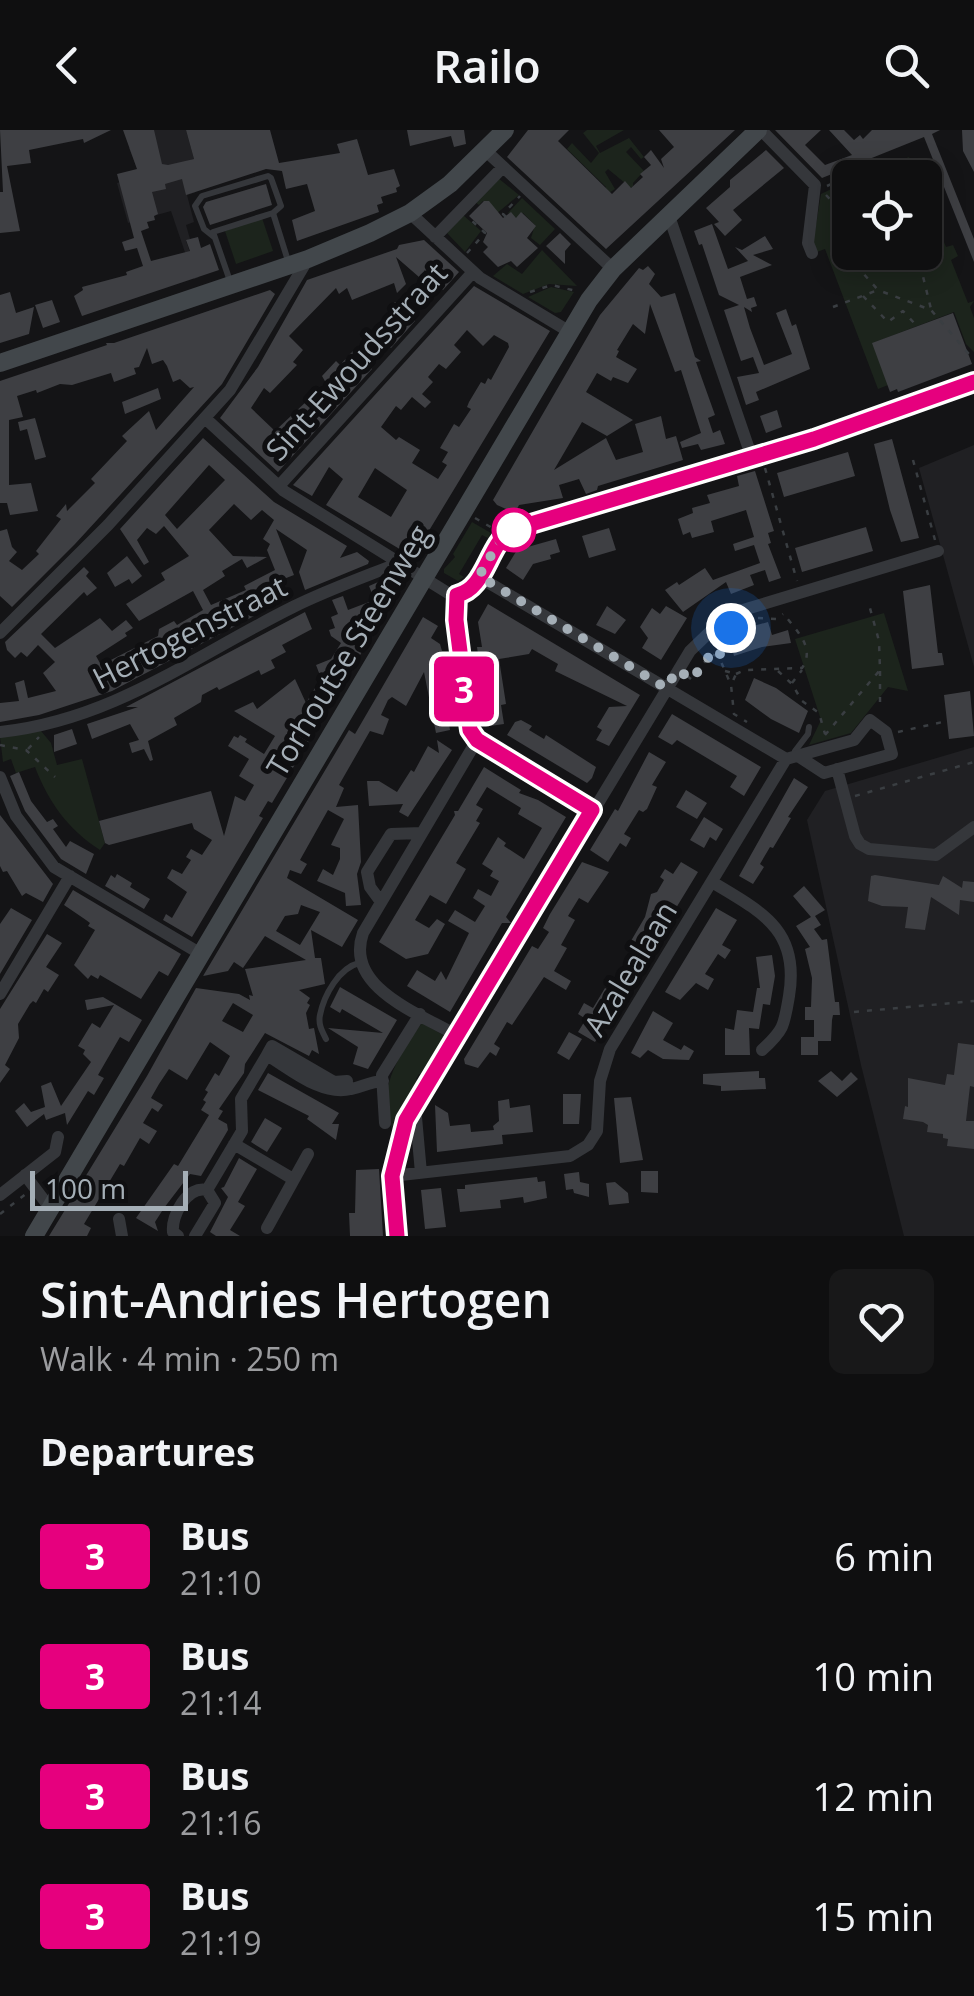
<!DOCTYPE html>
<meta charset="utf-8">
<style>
:root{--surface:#0f0f10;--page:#181819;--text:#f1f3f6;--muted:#9b9c9f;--line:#2f2f30}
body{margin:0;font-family:"Open Sans",sans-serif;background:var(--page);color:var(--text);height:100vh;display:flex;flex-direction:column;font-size:38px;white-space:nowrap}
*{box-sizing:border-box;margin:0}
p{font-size:32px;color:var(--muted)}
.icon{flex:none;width:55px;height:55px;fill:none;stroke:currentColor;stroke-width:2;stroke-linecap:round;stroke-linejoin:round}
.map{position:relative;height:1106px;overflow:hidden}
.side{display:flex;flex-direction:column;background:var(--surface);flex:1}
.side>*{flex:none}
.badge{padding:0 20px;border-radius:8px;font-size:35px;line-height:65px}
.fabs{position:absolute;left:832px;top:30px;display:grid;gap:20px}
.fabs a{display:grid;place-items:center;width:110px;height:110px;border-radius:15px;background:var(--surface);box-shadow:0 5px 25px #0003,0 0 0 2px var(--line);font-size:50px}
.scale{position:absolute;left:30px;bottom:25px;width:158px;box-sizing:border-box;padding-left:10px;border:5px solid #a5afb7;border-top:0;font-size:28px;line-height:35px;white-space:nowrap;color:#a5afb7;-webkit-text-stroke:8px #0f0f11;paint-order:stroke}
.you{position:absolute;width:50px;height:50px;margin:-25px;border:8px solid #fff;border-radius:50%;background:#1a73e8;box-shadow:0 0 0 15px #1a73e833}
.map>.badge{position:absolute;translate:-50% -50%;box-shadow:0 0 0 5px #fff}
h2{padding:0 40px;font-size:38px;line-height:90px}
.round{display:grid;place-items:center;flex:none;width:105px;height:105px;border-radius:15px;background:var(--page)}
.overview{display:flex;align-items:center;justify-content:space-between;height:170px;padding:0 40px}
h1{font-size:48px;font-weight:600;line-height:75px}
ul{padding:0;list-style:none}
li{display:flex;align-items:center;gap:30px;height:120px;padding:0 40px}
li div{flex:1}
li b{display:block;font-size:38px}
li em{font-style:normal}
li .badge{min-width:110px;font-weight:700;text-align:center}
header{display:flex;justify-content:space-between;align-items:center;height:130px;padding:0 40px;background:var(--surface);font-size:45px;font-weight:600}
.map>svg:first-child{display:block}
.built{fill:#202023}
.green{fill:#1c241c}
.building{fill:#3e3f43;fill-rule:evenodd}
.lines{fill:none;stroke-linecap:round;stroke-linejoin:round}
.path{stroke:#3a3e42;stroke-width:2.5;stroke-dasharray:5 8;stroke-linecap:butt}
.lane{stroke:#35373b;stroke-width:6}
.street{stroke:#35373b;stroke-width:12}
.secondary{stroke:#42474b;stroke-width:18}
.line-casing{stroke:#fff;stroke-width:22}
.line{stroke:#e6007e;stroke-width:15}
.walk{stroke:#a5afb7;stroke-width:10;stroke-dasharray:0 18}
.stop-dot{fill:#fff;stroke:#e6007e;stroke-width:5}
.labels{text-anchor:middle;stroke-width:10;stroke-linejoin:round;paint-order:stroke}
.street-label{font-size:30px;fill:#a5afb7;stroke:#0f0f11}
</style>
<header><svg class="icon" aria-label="back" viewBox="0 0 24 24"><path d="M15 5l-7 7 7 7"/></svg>Railo<svg class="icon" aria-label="search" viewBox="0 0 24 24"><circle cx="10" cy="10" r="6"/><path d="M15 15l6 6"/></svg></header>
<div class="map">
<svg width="974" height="1106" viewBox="0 0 974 1106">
<rect width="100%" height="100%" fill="#141416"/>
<!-- built -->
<path class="built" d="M142 0H186L194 29 187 31 196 62 187 65 194 92 186 95 190 109 186 111 199 147 194 149 171 81 128 93 117 53 140 46 129 18 144 16Z
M974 315V537L919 338Z
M974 617V1106H904L861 935 807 690 825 661Z"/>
<!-- green -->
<path class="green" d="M587 0H624L596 16 600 23 629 8 644 27 641 29 631 17 626 22 644 41 633 53V56L631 58 608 39 605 42 615 59 603 67 600 64 606 57 567 19 572 13 591 33 599 23 583 3Z
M909 27 917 47H856Z
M498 48 519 65 496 84 483 71 479 75 475 72Z
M850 50V122H925V66L946 117 953 115 958 126 951 130 968 173 974 171 970 177 974 188V222L966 214 954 182 873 213 888 255 878 259 825 119 817 122 813 113 821 64Z
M522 68 555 99 540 115 531 108 535 95 523 83 516 90 508 83Z
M463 85 481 101 465 122 447 103Z
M262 88 273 121 236 134 225 101Z
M542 120 577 156 549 154 523 164 493 146 507 134 522 144Z
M551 157 574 162 561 182 555 183 528 167Z
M472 392 491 403 488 408 482 405 459 444 464 447 458 451 444 443V439L455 427 453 424Z
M884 483 908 561 888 557 851 603 809 615 821 590 795 509Z
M41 601 51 613 57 635 82 629 105 713 100 720C68 699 49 673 35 637L16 643 11 629 3 632 0 607Z
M422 893 443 905 445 910 425 944H419L416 949 420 952 395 1003C370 969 401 921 422 893Z"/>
<!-- building -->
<path class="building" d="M0 0H111L84 13 83 9 29 20 31 33 7 36 20 101 0 103V62H3Z
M123 0H154L162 34 168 35 194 29 186 0H270L279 33 340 23 337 14 357 9 368 45 394 39 400 56 396 58 397 62 381 67 383 73 377 75 379 82 297 111 292 90 315 81 307 54 286 59 282 41 266 39 186 65 182 49 165 54 166 59 152 62 158 84 154 86 155 90 147 92 149 98 141 101 151 131 190 121 186 110 198 107 201 118 210 114 219 140 82 186 74 166 83 160 82 157 127 145 126 142 143 136 137 118 125 121 122 112 134 108 117 44 137 39Z
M407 0H464L466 14 454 17 451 6 410 16Z
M528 0H569L558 11 612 64 625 51 631 58 643 47 640 44 651 35 644 27 651 20 664 38 661 29 674 17 659 0H735L606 119 507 27Z
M775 0H821L805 15 825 35 852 25 829 0H844L854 10 860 5 863 9 872 0H940L932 4 974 109V132L924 7 822 48Z
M962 0H974V42L963 21Z
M766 20 784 38 733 80 742 90 725 106 714 94 719 92 706 78 730 57V50Z
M266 54 272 75 210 95 203 77 206 72Z
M484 71H489L503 88 511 82 516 88 521 82 536 96 527 108 538 118 517 137 511 131 498 137 483 122 488 117 483 112 487 103 469 86Z
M712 94 728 139 748 131 735 117 742 120 765 106 773 119 753 125 772 135 740 147 747 169 754 167 757 176 751 178 752 182 744 177 750 198 764 235 792 224 776 183 786 179 792 196 796 194 810 239 756 262 759 270 746 275 737 247 759 243 753 227 741 231 724 180 739 175 719 165 702 114 699 115 694 101Z
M560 103 571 114 565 121V134L546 116Z
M424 110 459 142 443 160 425 140 419 147 396 127 406 154 397 163 394 153 352 170 347 158 339 164 336 158 289 206 303 220 293 232 297 235 270 263 264 258 251 278 275 301 326 253 322 246 336 231 340 235 353 221 372 239 278 342 220 288 258 237 307 150 397 119 399 115Z
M648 136 655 144 649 154 661 167 675 163 695 227 701 231 696 232 715 285 708 288 713 303 720 300 725 314 701 320 698 314 682 318 680 312 701 303 681 240 675 242 650 174 645 204 633 194 617 220 619 221 616 227 637 239 628 253 613 247 611 251 597 243 586 262 633 290 607 306 582 292 554 340 606 308 616 330 643 322 635 294 661 286 666 309 676 306 683 330 598 356 597 360 586 364 579 349 559 355 563 368 519 375 515 383 497 375 493 370 600 185 639 138 643 140Z
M474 156 550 201 413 427 326 375 343 349 329 337 312 366 293 355ZM467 200 483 216 494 205 508 213 509 217 491 250 488 248 485 254 481 252 469 272 467 277 471 279 459 297 454 294 440 318 448 322 442 332 447 335 438 349 412 333 420 320 399 307 396 310 381 297 396 276 401 280 412 267 425 278 431 272 422 264 433 252 428 247 439 234 446 239 461 222 454 215ZM375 338 407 360 391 387 358 367Z
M270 160 275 164 222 254 75 414 12 477 0 466V401L7 399 12 417 17 422 9 431 22 440 39 424 36 421 61 389 56 386 66 374 67 381 95 353 91 349 127 311 122 306 149 281 156 300 194 257 190 258 180 249 173 252 167 236 163 230 152 234 147 218 139 237 134 238 136 244 114 252 111 243 72 255 60 254 37 263 36 260 17 266 23 287 9 290V355L31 353 38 381 10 385 7 373H0V251L107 215 106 213H114Z
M10 162 16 183 34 177 29 204 0 213V165Z
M52 170 60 192 43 198 35 175Z
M395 172 415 191 391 218 378 205 381 202 377 199 393 182 389 178Z
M953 183 972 234 898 262 897 259 890 262 872 213Z
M158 258 161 269 125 284 122 272Z
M777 280 782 297 766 303 760 286Z
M35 288 46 327 35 330 27 299 20 301 18 292Z
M203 308 274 372 347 416 340 428 357 422 369 431 368 434 305 460 299 442 307 420 276 399 294 445 281 450 288 468 112 561 39 585 0 592V573L19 571 15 553 24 550 28 568 56 561 43 543 55 532 38 515 27 527 21 522 15 528 7 520 5 512 84 437 89 442 86 446 97 458 87 466 84 462 41 504 55 518 100 488 112 501 126 490 133 498 125 503 127 506 96 526 101 535 158 506 159 499 174 491 177 495 203 480 193 461 139 491 126 474 165 450 161 443 189 426 164 396 156 404 147 398 137 410 149 432 144 435 120 399ZM209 335 225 350 177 399 165 385ZM234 374 251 390 262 380 274 390 263 409 270 414 267 420 275 440 244 456 246 460 211 475 203 460 225 446 222 441 242 429 247 438 267 427 233 426 209 400Z
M892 309 919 408 901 412 890 380 874 314Z
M848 322 855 346 784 367 777 343Z
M755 341 774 401 768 403 771 413 768 414 781 448 769 452 765 440 750 445 754 455 731 464 726 452 683 482 665 460 677 452 679 455 705 438 713 450 760 433 754 415 735 421 733 414 754 407 746 380 711 391 714 402 692 408 690 402 683 405 678 389 693 383 692 378 710 373 707 365 739 356 737 346Z
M866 397 873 421 802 442 795 418Z
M609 398 616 420 589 428 582 406Z
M556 409 560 422 550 425 551 429 533 434 523 450 506 438 517 420Z
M127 426 142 446 132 454 129 449 115 457 107 443Z
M385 449 400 458 272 673 268 671 259 686 263 688 192 807 163 790 166 784 172 788 187 762 167 748 172 739 182 744 191 730 186 727 191 719 202 725 212 710 194 699 192 693 109 715 105 713 99 691 211 661 224 706 235 666 245 671 254 655 239 646 249 629 228 616 234 606 238 608 240 605 247 609 245 612 264 624 275 606 234 581 253 572 257 579 295 549 306 573 321 548 316 535 331 529 341 513 331 506 329 500 335 498 331 487 338 484 332 470 343 466 348 480 369 472 373 466 369 456Z
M930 455 938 523H942L944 535 912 539 903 461Z
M488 474 640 565 609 616 596 610 602 600 597 597 609 577 627 576 555 541 558 534 532 519 529 524 499 529 506 574 501 575 504 594 490 596 487 577 496 575 494 558 483 560 477 517H482L478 492Z
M607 476 626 490 615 504 596 495Z
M666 476 687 488 661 530 642 518 648 508 640 497 652 478 660 484Z
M305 482 312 499 282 515 286 522 271 530 275 538 261 545 259 540 219 560 217 557 202 565 201 572 174 588 177 595 148 611 153 630 150 631 144 619 132 623 129 613 139 610 130 594 92 609 87 594 138 577H126Z
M423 487 438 496 431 508 440 514 442 521 438 522 450 600 436 603 424 542 406 576 392 567 388 570 381 585 389 589 383 605 370 601 339 655 344 658 336 677 358 675 361 732 357 744 361 775 346 776 345 763 317 751 323 739 333 745 340 729V718L331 715 344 689 328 680 300 730 307 734 301 744 290 740 287 748 358 790 342 817 311 800 315 828H321L325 854 299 860 310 868 307 873 310 875 306 883 309 899 314 898 319 924 312 920 309 926 265 903 245 934 244 943 219 979 223 981 218 989 227 994 228 1000 201 1046 190 1044 164 1078 155 1092 158 1101 136 1088 174 1034 178 1036 209 985 201 980 206 972 203 970 208 962 205 960 215 943 219 946 230 926 210 912 187 950 169 939 159 954 151 968 163 975 158 982 152 978 143 993 157 1001 149 1014 140 1008 124 1036 120 1034 84 1094 91 1098 87 1106H49L147 946 196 858 239 864 250 870 249 865 253 866 245 839 306 830 265 806 243 838 234 832 228 841 203 846 349 600 355 604ZM301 775 320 782 300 815 276 801 285 786 298 784ZM233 873 253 885 243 902 222 891Z
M768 492 772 505 788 500 791 513 762 517 734 526 728 503Z
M754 548 776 558 808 581 799 603 771 589 745 570Z
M970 561 974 606 949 609 944 565Z
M672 584 761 637 744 666 730 657 737 646 677 610 672 615 658 607Z
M521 590 532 596 529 600 544 609 546 605 596 637 592 648 587 653 507 605 515 592Z
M72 599 77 614 54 622V605Z
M437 610 452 620 408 687 399 682 403 674 369 676 367 651H379L397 662 411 640 414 642 428 616 439 623Z
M649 622 666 632 652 655 657 657 647 679 643 682 639 680 624 704 631 708 626 717 620 713 608 732 590 720 615 679 618 681Z
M484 637 521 660 519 663 538 670 566 687 506 787 511 793H502L450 882 407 856 417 840 435 851 441 841 446 850 469 803 448 791 455 780 475 792 485 776 473 768 478 759 491 766 499 751 490 746 493 741 482 734 498 707 506 713 504 716 524 729 542 698 518 684 521 678 487 657 476 675 483 679 476 691 480 693 456 733 466 739 446 774 430 765 415 790 429 798 437 789 445 794 428 824 406 829 379 812 455 685 454 681H458Z
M19 642 31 671 47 692 53 689 58 696 53 699 66 717 70 711 94 724 86 744 61 729 25 681 10 646Z
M794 648 808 657 788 687 791 688 773 718 770 717 760 734 764 737 753 754 739 746Z
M686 660 707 673 697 689 676 677Z
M0 685 53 754 43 772 26 763 22 766 7 741 3 742 0 736Z
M704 687 723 699 716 711 710 707 704 718 690 710Z
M582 732 609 742 588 773 579 768 568 786 575 790 561 815 567 818 554 841 571 851 566 860 544 847 512 895 507 892 494 914 500 918 496 926 490 922 478 938 465 934 464 929 532 816 538 819 549 802 543 798 550 784Z
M681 732 698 742 640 837 626 829 630 823 628 816 645 787 651 764 657 762 664 750 660 747 665 739 673 744Z
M117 744 132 753 130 757 150 769 144 779 105 756 111 745 115 748Z
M875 745 939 755 943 746 962 758 963 751 974 752V772L960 770 959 785 931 767 925 800 905 798 908 777 882 776 868 771 871 746Z
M804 756 825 780 815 786 821 795 814 799 822 810 827 809 835 872H839L840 885H833L832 890 831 911H818V925H801V907H814V890H805V877H811L812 848 805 819 810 817 796 796 811 787 793 766Z
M73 760 181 824 168 846 159 841 141 869 100 845 98 849 91 845 88 849 74 835 95 800 88 796 90 793 86 790 64 775Z
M11 778 32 790 0 844V794Z
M716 778 737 790 722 815 731 820 725 829 718 824 705 844 714 849 708 860 696 853 680 870 665 862Z
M47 804 62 813 46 837 59 845 48 862 44 859 36 873 33 871 30 874 18 894 19 908 5 935 10 939 0 953V879Z
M772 825 775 846 770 875 763 874 759 899 749 898 750 925H725V898L734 900 737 880 753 882 757 858H760L756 827Z
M340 857 397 890 368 939 353 934 358 917 328 898 383 903 342 879 340 883 330 877Z
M605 858 623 868 595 912 578 902 586 889 578 884 584 873 593 878Z
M103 867 142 890 129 912 120 907 98 945 104 948 94 965 88 961 67 995 65 983 46 990 44 984 27 997 15 981 24 973 31 982 45 977 41 956 51 952 61 976 91 932 83 924 85 920 78 916 92 893 100 898 114 875 87 880 85 870Z
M653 881 673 893 663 910 681 920 684 915 694 921 689 930 663 929 648 920 640 928 631 923Z
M569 902 582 909 569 930 557 923Z
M958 913 974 915V957L970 956 966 991H974V1019L947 1016 948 1009 943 1008V1004L927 1002 928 995 923 992 903 989 905 976 908 977V948L945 955 947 944 954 945Z
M759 941V948H765L766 959 721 961V956L703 954V944Z
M831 941 842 951 851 942 858 949 837 967 818 951Z
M268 943 339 983 332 994H339L336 1010 307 989 309 986 258 960Z
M563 964H581L579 994H563Z
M631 967 643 1030 620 1033 614 968Z
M509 969 510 978 530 975 533 1002 502 1005 503 1014 437 1022 435 975 448 983 450 996 470 994 471 1002 494 1000 493 996 499 991 498 971Z
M265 988 282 998 267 1022 251 1012Z
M239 1028 257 1039 238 1072 245 1076 230 1100 240 1106H216L210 1102 228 1067 221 1058 224 1057Z
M379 1039 383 1106H350L349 1083H355L356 1040Z
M641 1041H658V1063L641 1062Z
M579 1042 580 1052 589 1054V1067L574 1063 573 1059 566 1060 564 1044Z
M537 1047 538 1052 545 1051 547 1068 524 1073 523 1067 500 1070 501 1078 460 1082 457 1059H465V1055Z
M615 1052 628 1063 629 1073 609 1075 606 1053Z
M441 1058 446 1097 425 1099 421 1060Z"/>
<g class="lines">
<!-- path -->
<path class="path" d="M827 56 838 51
M826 65 850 90
M506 87 503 84 520 66
M852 122 862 142 878 160 931 180 974 230
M917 122 931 179
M467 123 485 103 470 89
M530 162 552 155 576 161
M863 166 888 192 903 181 916 195
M833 177 878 160
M913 330 935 410
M765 338 797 451
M475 388 494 399
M758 488 776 489 783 484
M719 526 725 505
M725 541 736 544 732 553
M778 541 792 554 802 571 819 583 825 604
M880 541V578
M736 544 745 540 802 538C816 517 796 501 784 484
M687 546 691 549 711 524 719 527 731 555 734 584 747 592
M792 553 802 540
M898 602 947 591
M825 605 880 540 879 511 868 471
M0 615 26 620 55 647
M28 619 39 607
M855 666 974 632
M854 882 974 871
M0 1084 27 1063"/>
<!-- lane -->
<path class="lane" d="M214 107 204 99 195 76 202 66 268 46 271 48 281 76 273 83
M230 151 213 102 273 83 289 134
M795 621 808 604 809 597
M326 909C322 901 318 894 320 885 324 865 339 838 359 833"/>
<!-- street -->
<path class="street" d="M761 0 815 55 808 113 812 123
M486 21 613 139
M410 83 480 148 570 202
M669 86 752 328
M435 107 503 37
M206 289 284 361 448 463 457 465
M279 356 473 142
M479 447 786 629
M457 465C486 459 487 416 511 401L814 309 974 252
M457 465 456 490 470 600 477 610 592 680
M0 503 108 395 230 260 308 129
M0 602C113 590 194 526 293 477 327 460 364 447 399 433
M786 629 854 610 870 590 886 602 892 624 824 643 798 626
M837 639 855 706 860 714 869 719 936 725 974 697
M0 647 16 686 54 737 201 824
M712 752C762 782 800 800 789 866 784 896 784 900 762 920
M381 772 370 757 367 742 391 704 422 703
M0 864 70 746
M456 905C418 883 344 857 363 803L477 610
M267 925 272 916 334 952 347 951
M415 976 421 1043
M385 993 382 945 420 884
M234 1014 293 1049
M25 1045 50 1078
M392 1046 570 1026 588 1015 597 1001 600 951 610 919 786 629
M207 1060 242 1001 241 969 267 925C292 940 321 966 351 959 363 957 368 952 383 951
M0 1065 55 1022 58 1007
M119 1089 122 1106
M267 1098 308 1024
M178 1106 173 1102C171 1085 188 1055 207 1060
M195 1106 215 1073 207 1060
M397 1106 392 1046 406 991 690 521 716 496 743 480 938 421"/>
<!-- secondary -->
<path class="secondary" d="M0 233 308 129 370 103 410 83 450 54 505 0
M34 1106 589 170 613 139 758 0"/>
</g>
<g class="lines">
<defs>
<path id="line" d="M397 1106 392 1046 406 990 592 680 477 610 470 600 456 490 457 465C486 459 487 416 511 400L814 309 974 252"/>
</defs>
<!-- line casing -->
<use href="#line" class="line-casing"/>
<!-- line -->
<use href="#line" class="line"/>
<!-- walk -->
<path class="walk" d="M514 400 500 410 479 446 666 558 677 540 692 549 711 524 719 528 724 507 731 498"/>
</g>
<!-- markers -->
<circle class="stop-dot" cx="514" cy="400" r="20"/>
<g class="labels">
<!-- street labels -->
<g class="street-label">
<text transform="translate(357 232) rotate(-48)" y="10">Sint-Ewoudsstraat</text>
<text transform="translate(190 503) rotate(-27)" y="10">Hertogenstraat</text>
<text transform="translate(349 521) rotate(-59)" y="10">Torhoutse Steenweg</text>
<text transform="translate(631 839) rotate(-59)" y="10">Azalealaan</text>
</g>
</g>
</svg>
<div class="fabs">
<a><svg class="icon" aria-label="locate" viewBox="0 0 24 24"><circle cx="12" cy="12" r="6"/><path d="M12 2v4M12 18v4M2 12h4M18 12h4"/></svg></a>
</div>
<div class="scale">100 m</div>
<div class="you" style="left:731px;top:498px"></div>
<b class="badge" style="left:464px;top:559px;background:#e6007e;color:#fff">3</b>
</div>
<section class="side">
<div class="overview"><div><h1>Sint-Andries Hertogen</h1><p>Walk · 4 min · 250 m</p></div><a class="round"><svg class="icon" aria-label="heart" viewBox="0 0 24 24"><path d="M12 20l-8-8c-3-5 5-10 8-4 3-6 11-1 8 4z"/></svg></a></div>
<h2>Departures</h2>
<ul>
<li><span class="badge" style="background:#e6007e;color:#fff">3</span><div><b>Bus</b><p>21:10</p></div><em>6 min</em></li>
<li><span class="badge" style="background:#e6007e;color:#fff">3</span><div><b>Bus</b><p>21:14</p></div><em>10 min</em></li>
<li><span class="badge" style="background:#e6007e;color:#fff">3</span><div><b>Bus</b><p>21:16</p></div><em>12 min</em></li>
<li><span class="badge" style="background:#e6007e;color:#fff">3</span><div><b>Bus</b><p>21:19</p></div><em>15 min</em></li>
</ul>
</section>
